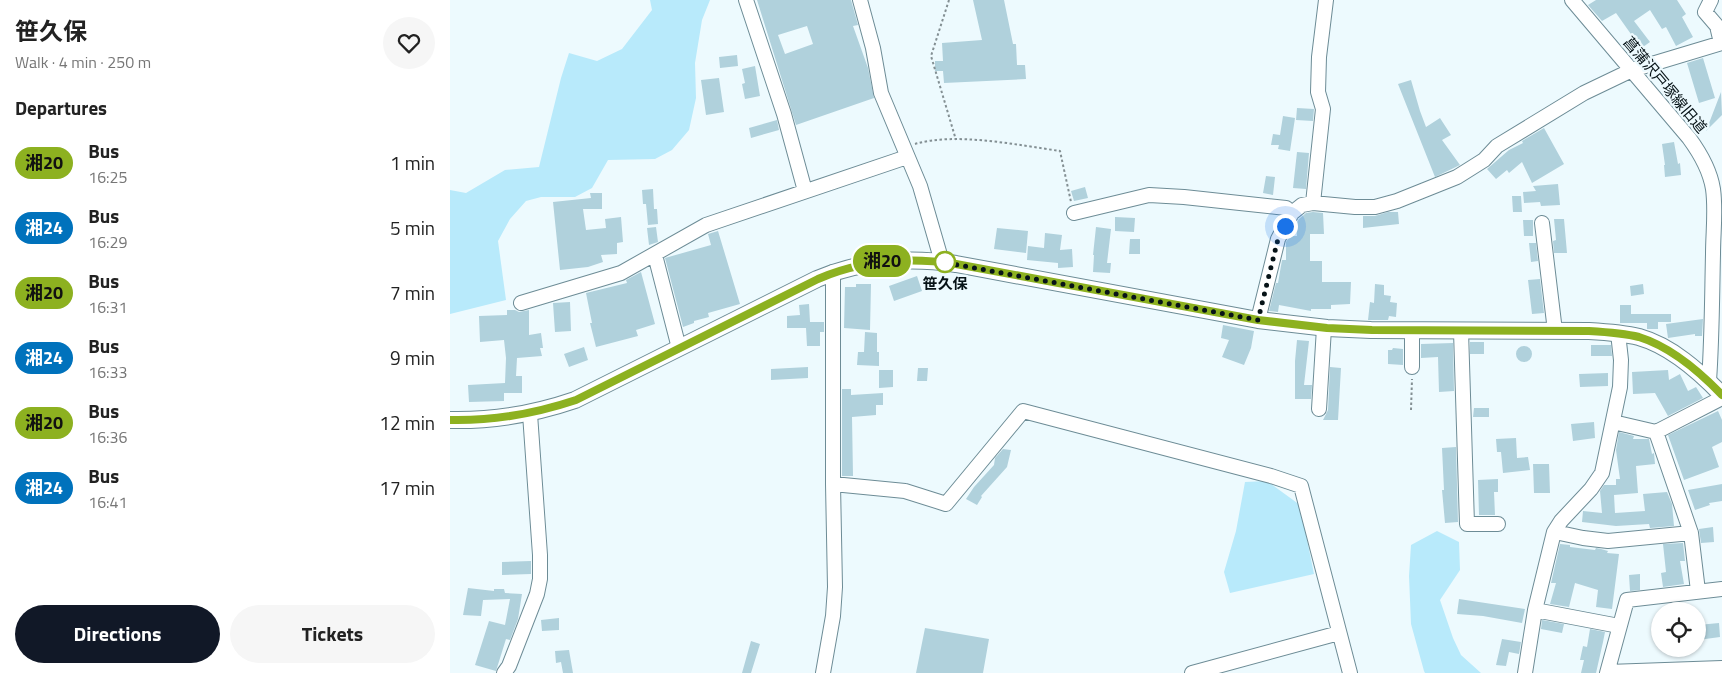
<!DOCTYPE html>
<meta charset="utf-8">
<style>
:root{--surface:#fff;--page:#f6f6f6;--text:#222;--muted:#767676;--accent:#111827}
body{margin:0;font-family:"Titillium Web","Noto Sans JP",sans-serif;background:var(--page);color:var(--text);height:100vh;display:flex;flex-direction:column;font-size:19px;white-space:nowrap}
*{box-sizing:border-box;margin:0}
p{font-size:16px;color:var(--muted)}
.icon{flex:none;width:28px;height:28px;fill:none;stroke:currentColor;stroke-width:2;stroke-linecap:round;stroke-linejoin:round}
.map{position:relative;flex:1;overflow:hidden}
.details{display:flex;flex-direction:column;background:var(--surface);width:450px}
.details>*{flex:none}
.badge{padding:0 10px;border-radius:16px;font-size:18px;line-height:32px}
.tools{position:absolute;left:1201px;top:602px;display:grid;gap:10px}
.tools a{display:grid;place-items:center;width:55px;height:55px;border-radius:50%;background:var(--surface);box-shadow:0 1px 4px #0004;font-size:25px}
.you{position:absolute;width:25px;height:25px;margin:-12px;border:4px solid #fff;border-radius:50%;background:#1a73e8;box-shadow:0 0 0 8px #1a73e833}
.map>.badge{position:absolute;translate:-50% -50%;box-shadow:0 0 0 2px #fff}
h2{padding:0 15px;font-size:19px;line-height:45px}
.round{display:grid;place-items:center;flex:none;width:52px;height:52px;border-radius:26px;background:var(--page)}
.head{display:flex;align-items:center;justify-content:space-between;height:85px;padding:0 15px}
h1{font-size:24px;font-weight:700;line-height:38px}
.cta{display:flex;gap:10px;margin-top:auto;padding:10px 15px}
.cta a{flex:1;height:58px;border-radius:30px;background:var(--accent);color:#fff;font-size:20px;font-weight:700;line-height:58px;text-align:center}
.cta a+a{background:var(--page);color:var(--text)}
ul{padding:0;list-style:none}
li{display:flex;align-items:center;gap:15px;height:65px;padding:0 15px}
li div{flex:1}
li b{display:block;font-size:19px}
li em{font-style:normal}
li .badge{min-width:55px;font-weight:700;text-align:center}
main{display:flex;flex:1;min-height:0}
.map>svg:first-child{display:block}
.green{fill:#b8eafb}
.building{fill:#b0d1dc;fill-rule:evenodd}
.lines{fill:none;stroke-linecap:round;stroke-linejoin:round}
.minor-casing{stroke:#6d8c96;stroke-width:16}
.major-casing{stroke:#6d8c96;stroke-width:18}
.path{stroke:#838f93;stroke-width:2;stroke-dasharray:2.5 2.5;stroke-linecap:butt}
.minor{stroke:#fff;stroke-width:14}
.major{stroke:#fff;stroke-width:16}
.line-casing{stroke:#fff;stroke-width:11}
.line{stroke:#8db120;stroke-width:8}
.walk{stroke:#071317;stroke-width:5;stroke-dasharray:0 9}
.stop-dot{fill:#fff;stroke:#8db120;stroke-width:2.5}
.labels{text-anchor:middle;stroke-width:4.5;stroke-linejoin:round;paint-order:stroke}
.street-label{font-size:15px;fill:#071317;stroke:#edfafe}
.stop-label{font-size:15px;font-weight:bold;fill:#071317;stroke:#edfafe}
</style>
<main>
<section class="details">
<div class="head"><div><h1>笹久保</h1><p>Walk · 4 min · 250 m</p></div><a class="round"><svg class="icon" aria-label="heart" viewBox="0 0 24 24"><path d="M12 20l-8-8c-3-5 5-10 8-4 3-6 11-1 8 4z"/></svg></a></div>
<h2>Departures</h2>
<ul>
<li><span class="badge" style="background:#8db120;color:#111">湘20</span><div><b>Bus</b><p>16:25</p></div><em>1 min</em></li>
<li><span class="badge" style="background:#0072bc;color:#fff">湘24</span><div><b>Bus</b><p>16:29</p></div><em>5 min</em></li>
<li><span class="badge" style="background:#8db120;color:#111">湘20</span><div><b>Bus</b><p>16:31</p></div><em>7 min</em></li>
<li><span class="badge" style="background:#0072bc;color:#fff">湘24</span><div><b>Bus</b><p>16:33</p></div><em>9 min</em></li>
<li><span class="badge" style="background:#8db120;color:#111">湘20</span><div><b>Bus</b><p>16:36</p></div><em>12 min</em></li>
<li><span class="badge" style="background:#0072bc;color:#fff">湘24</span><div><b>Bus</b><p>16:41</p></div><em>17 min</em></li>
</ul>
<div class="cta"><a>Directions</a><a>Tickets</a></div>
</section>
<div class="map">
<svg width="1272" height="673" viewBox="0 0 1272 673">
<rect width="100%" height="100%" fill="#edfafe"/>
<!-- green -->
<path class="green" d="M200 0H260L252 20 245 63 246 98 239 130 222 150 205 159 158 160 142 188 125 197H91L76 201 60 219 48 241 56 300 0 314V190L16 193 55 170 89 167 111 78 119 53 147 61 172 49 202 10Z
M817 481 850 505 864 574 780 593 774 572 786 531 795 482Z
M987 531 1009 542 1010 570 990 600 1003 638 1011 655 1031 673H975L974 671 961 624 959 576 961 545Z"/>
<!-- building -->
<path class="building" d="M307 0H401L408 25 403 26 418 68 424 98 346 125ZM357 26 363 44 335 54 328 35Z
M523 0H554L563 44H566L567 65H575L576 79 494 83 493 71H485V61H493L492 43 532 40Z
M1146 0H1227L1236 14 1232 17 1243 37 1226 46 1216 27 1212 29 1200 10 1184 21 1200 42 1183 54 1175 43 1183 37 1166 13 1152 21 1138 5Z
M287 55 288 66 270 68 269 57Z
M1253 58 1265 98 1249 103 1237 63Z
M305 66 310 96 295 99 292 84 295 83 292 69Z
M269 78 274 112 256 115 251 80Z
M961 80 970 111 976 127 990 118 1001 135 992 140 1010 165 985 177 948 84Z
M1271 92 1272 115 1256 131Z
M847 108 864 109 863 121 846 120Z
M833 116 845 118 840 151 828 149 829 145H821L823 134 830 135Z
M327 120 329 130 301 138 299 128Z
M1094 128 1114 164 1082 183 1072 162 1059 173 1057 170 1046 179 1037 169 1059 150 1073 143 1072 141Z
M1224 142 1228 164 1230 163 1231 175 1215 177 1214 165H1215L1212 144Z
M847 152 859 153 856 189 843 188Z
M816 176 825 177 823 195 813 193Z
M1108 184 1110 205 1091 206 1090 202 1074 203 1073 192 1086 191 1083 186Z
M635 187 638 198 624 201 621 191Z
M203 189 204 209H207L208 224 198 225 196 204H193L192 190Z
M140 193H152V209H133L136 230 156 228 155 219 171 217 173 242 167 243V254L151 255 153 262 138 267 110 270 103 202 141 198Z
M1062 196H1071L1072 212H1063Z
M863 212 873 213 874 234H860V261H872V282H901L900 304 881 305V309H861V311L829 305 828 312 819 311 826 283H828L832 260H836V242L840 236H847L846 224 849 219 856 213Z
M938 212H948L949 224 913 228V216H925Z
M665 217 685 218 684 232 665 231Z
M1104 219H1114L1117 253H1104L1103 241 1106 240Z
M1073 220H1083V236H1074Z
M206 227 208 242 199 245 197 228Z
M646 227 661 229 657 263H661L660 273 643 272 644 255H643Z
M547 228 578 231 576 253 544 249Z
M268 231 290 304 258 313 259 317 244 321V323L233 327 215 258 261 245 258 234Z
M595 233 612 235 610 250 622 249 623 267 608 268V263L577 260 578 246 594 248Z
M680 239H690V254H679Z
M1079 243H1086L1088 261 1081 262Z
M191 272 205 324 186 330 188 336 146 347 140 323H142L136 293 177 283 176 280Z
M467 276 472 291 444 301 439 286Z
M1090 279 1094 313 1082 314 1078 280Z
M406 284H421L420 330 394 328 395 287H406Z
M925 284 934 285V295L941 296 940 302 947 303 946 317 939 316 938 320H918L920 302 924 303Z
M1193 284 1194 294 1181 296 1180 286Z
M120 302 121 331 105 332 103 303Z
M359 304 360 322H374V332H370V346H357L356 328H337V316L350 315 349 305Z
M1170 305H1181V314H1221V322H1208V329H1197V323H1170Z
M57 310H65L69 312 79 310V335L91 333 93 348H90L92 356 67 358 66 376H72V393H54V401L19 402 18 385 55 383 56 358 54 340 30 342 29 316 57 315Z
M1253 319 1252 336H1245V334L1218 338 1216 324Z
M773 325 804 331 801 348 794 365 772 357 779 340 771 338Z
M415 332 427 333V352H429V366L407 365 408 352H414Z
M847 340 859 341 854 385H862L861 399H845V361Z
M1020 342H1034V354H1020Z
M1003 343 1004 391 989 392 988 357 971 358V344Z
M1141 345H1161L1162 356H1141Z
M1066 354a8 8 0 1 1 16 0a8 8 0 1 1-16 0Z
M134 347 138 360 119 367 114 354Z
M943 348 953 349V365L938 364V350H942Z
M358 367V378L321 380V369Z
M880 367 891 368 888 420H873L878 410Z
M468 368H478L477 381H467Z
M429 370H443V387L429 388Z
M1218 370 1219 380 1230 374 1238 391 1246 387 1253 398 1218 416 1205 393 1183 394 1182 372Z
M1158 373V386L1130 387 1129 374Z
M392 389H401V395L433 393V405H426V415L402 417 403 476H392Z
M1024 408H1039V417H1023Z
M1268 411 1272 420V442L1262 447 1269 467 1234 480 1218 435Z
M1144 422 1145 438 1123 441 1121 424Z
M1169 432 1184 436 1183 439H1199L1202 454 1204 453 1205 464 1186 466 1188 493 1164 495 1165 513 1195 511 1193 494 1217 492 1222 504 1224 526 1200 528 1199 524 1166 526 1132 522 1133 511 1152 513 1150 491 1154 485H1166V479H1170L1166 450Z
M1066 438 1067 458 1078 457 1080 470 1053 473 1051 452H1047L1046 439Z
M1006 447 1008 522 995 523 992 490H994L992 448Z
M553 449 561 450 557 467 531 496 532 497 527 505 516 499 524 487 544 465 545 458Z
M1083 464H1099L1100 493H1084Z
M1048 479V492H1044L1045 515H1029L1028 480Z
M1272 484V501L1259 503 1260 505 1245 510 1238 490Z
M1263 527 1264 542 1251 543 1249 529Z
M1233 543 1235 561H1230L1234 584 1213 587 1211 573 1216 572 1213 544Z
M1110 544 1120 545V547L1145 550 1146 548 1151 549 1158 551 1157 553 1169 554 1162 609 1146 607 1148 590 1125 583 1119 607 1100 604 1106 583H1101Z
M81 561V574L52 575V562Z
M1190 574V590L1180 591 1179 575Z
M18 588 44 591V589H54L55 593 72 594 68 619 60 640 56 639 46 671 25 665 39 621 55 625 60 599 33 600 31 616 13 615Z
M1009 599 1075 609 1072 623 1033 616 1007 614Z
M109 618V630L92 631 91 620Z
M1092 620 1114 624 1112 633 1091 629Z
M1269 623 1270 637 1248 640V625Z
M475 628 539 639 533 673H466Z
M1140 629 1155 632 1153 642 1146 673H1131L1134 660H1130L1133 646 1137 647Z
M1052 639 1071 642 1069 654 1059 652 1056 666 1046 665Z
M301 641 310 644 301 673H292Z
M119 650 123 673H113L111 662 106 663 105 651Z"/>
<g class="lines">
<defs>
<path id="minor" d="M296 0 334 114 355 191
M410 0 423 48 431 93 470 186 492 262
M1122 0 1239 138C1250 153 1260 170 1263 189 1266 210 1263 233 1263 254 1262 297 1262 339 1259 381
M1261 0 1255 12 1267 26 1271 43
M863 203 873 109 868 92 869 57 876 0
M624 213 699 195 734 197 836 208 842 213
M1092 223 1105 331
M205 255 229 348
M71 303 171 273 256 225 457 157
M808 320 828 239 842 213 852 205 863 203 905 207H925L947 201 1007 177 1034 160 1047 146 1134 93 1182 70 1272 43
M1011 331 1017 524H1048
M962 367V331
M869 409 874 328
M1163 422 1206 432 1272 398
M1206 432 1241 533 1248 591
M383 484 455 491 496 504 573 411 821 476 851 486 900 673
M1105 532 1133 538 1158 541 1241 533
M1085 610 1169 626
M1158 672 1272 668
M54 673 59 666 87 594 90 579V555L80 414
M373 673 383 616 385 587 383 484V272
M742 673 889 633
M1075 673 1085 610 1104 532 1111 521 1141 489 1152 473 1170 387 1171 360 1168 333
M1157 673 1177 600 1272 589"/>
<path id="major" d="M0 420C44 421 84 414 125 400L367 279C412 260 459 257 506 264L808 320 877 328 921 330 1139 331C1156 332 1173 333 1189 337 1221 346 1249 371 1272 395"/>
</defs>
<!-- minor casing -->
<use href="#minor" class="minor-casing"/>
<!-- major casing -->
<use href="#major" class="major-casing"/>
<!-- path -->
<path class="path" d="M499 0 481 56 506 140
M465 144C505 132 568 145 610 151L621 202
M961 410 962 379"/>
<!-- minor -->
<use href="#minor" class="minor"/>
<!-- major -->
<use href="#major" class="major"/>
</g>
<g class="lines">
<defs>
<path id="line" d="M0 420C44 421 84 414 126 400L368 279C412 260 459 257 506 264L808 320 877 328 922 330 1139 331C1156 332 1173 333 1189 337 1221 347 1249 371 1272 395"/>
</defs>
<!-- line casing -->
<use href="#line" class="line-casing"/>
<!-- line -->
<use href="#line" class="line"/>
<!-- walk -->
<path class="walk" d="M495 262H492L808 320 828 239 835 226"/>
</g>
<!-- markers -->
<circle class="stop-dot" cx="495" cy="262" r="10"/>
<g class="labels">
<!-- street labels -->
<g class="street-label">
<text transform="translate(1215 85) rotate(50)" y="5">菖蒲沢戸塚線旧道</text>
</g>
<!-- stop labels -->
<g class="stop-label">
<text x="495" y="289">笹久保</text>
</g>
</g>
</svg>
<div class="tools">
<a><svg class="icon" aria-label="locate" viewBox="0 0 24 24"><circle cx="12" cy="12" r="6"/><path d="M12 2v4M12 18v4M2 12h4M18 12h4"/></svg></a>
</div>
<div class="you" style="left:835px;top:226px"></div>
<b class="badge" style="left:432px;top:261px;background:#8db120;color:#111">湘20</b>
</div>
</main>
